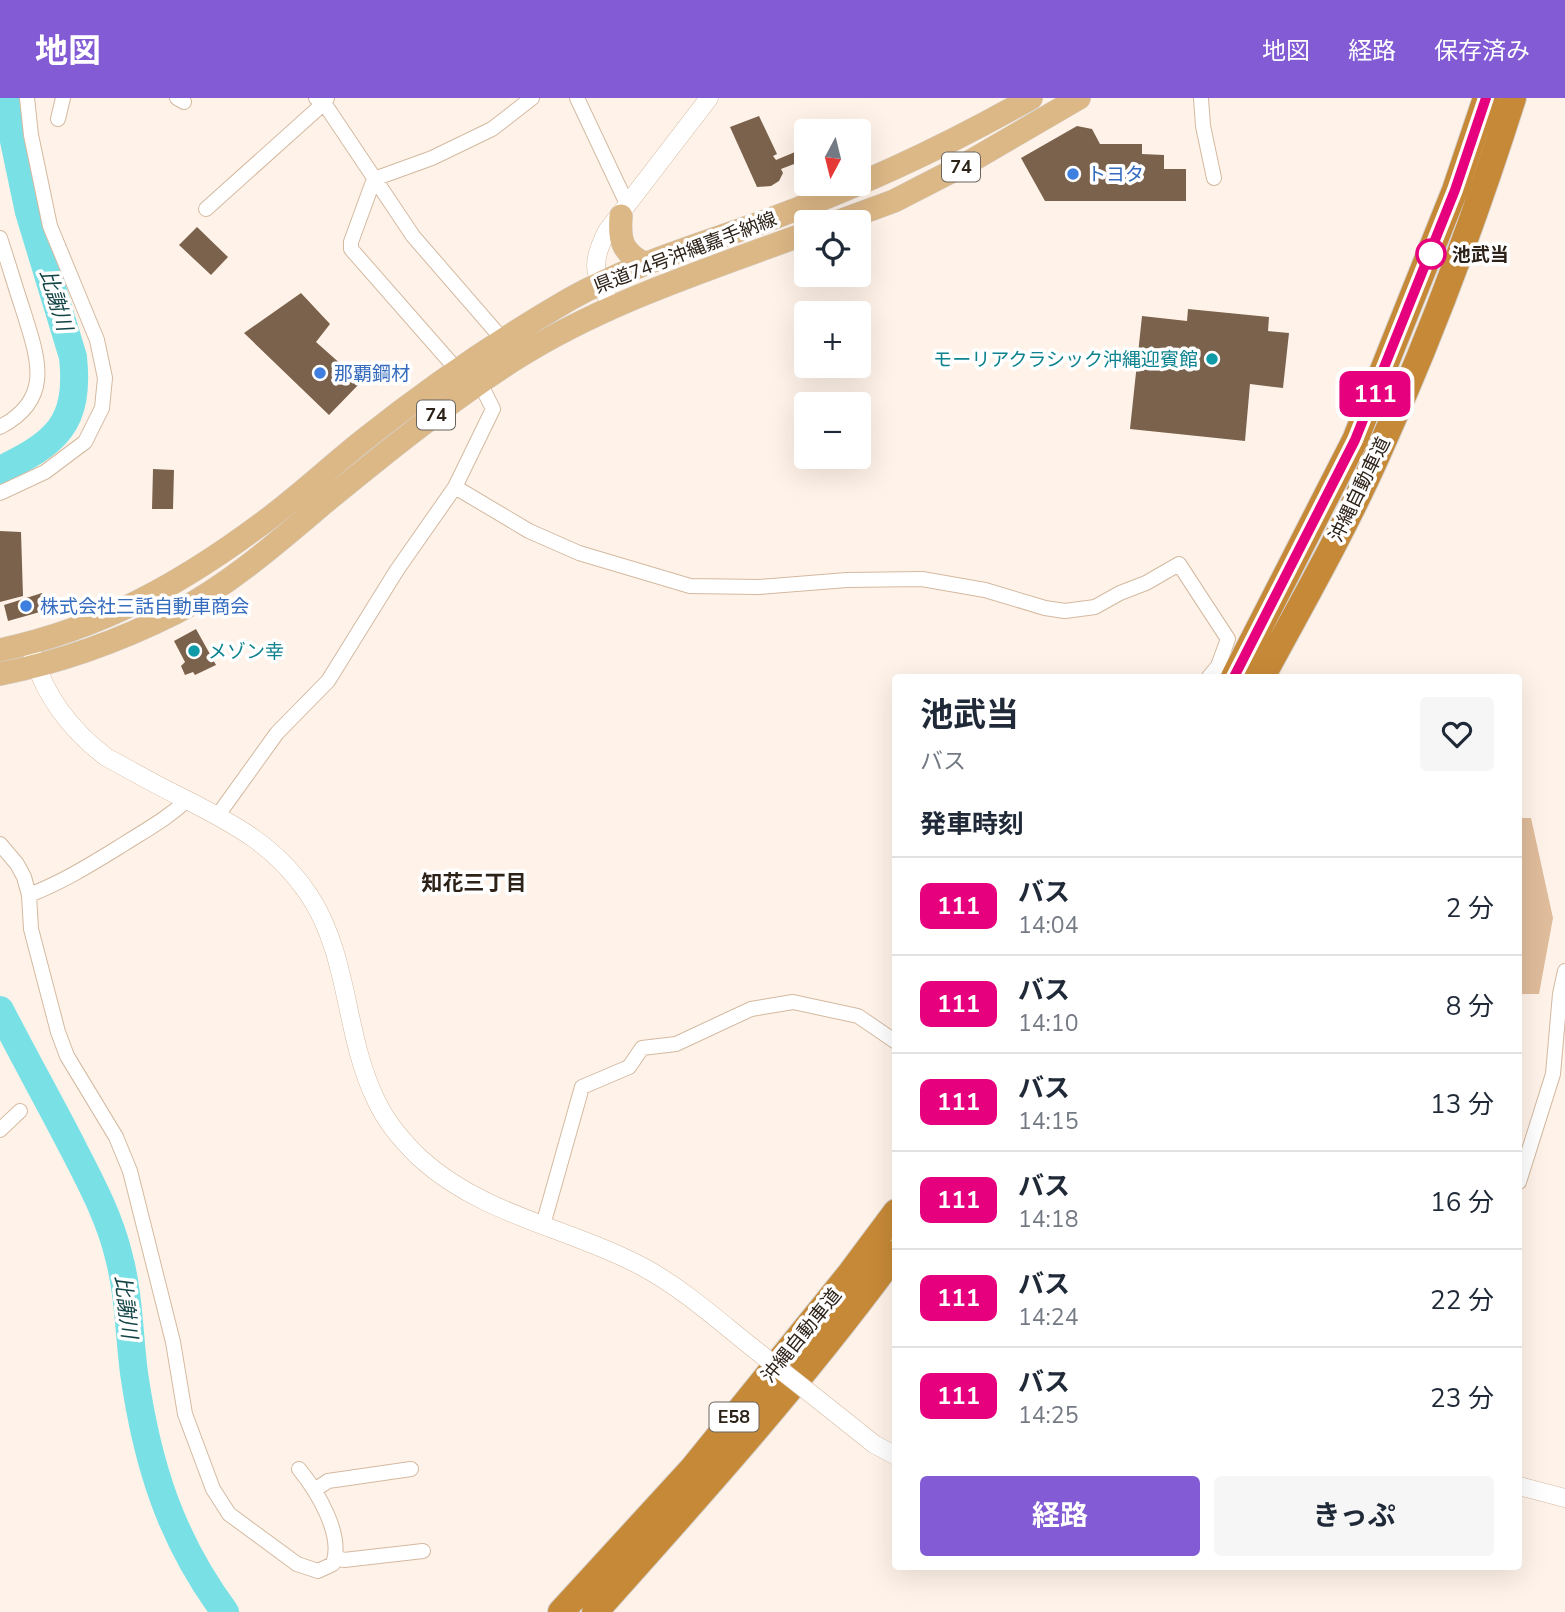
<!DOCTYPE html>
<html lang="ja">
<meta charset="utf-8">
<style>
:root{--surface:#fff;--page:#f6f6f7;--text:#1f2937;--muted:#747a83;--line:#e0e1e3;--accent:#835bd5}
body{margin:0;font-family:"Nunito Sans","Noto Sans JP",sans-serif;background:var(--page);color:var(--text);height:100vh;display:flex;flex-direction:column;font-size:26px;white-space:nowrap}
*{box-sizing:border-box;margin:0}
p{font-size:23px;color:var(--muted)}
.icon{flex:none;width:38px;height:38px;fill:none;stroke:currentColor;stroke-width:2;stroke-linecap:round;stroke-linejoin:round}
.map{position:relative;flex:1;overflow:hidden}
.panel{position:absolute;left:892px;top:576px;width:630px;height:896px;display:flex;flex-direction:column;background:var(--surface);border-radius:7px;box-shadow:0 7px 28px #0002}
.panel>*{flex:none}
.badge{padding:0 14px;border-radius:10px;font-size:24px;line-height:46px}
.needle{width:46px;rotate:187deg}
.fabs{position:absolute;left:794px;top:21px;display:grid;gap:14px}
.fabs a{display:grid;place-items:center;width:77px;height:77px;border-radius:7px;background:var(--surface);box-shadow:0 7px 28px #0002;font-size:35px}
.map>.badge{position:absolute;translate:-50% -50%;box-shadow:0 0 0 4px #fff}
h2{padding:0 28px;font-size:26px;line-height:63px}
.round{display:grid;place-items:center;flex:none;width:74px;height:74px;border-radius:7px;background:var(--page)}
.overview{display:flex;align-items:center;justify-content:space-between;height:119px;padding:0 28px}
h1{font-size:33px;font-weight:700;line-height:52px}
.button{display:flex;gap:14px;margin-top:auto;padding:14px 28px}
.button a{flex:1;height:80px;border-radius:7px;background:var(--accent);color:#fff;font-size:28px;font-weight:700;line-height:80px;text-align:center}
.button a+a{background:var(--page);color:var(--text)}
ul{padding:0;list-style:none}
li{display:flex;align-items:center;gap:21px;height:98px;padding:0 28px;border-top:2px solid var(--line)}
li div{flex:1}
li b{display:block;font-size:26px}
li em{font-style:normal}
li .badge{min-width:77px;font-weight:700;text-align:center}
header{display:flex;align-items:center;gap:42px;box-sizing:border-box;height:98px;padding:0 35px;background:var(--accent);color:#fff}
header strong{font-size:33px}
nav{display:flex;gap:38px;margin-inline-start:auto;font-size:24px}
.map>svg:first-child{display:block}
.grass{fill:#dfbc9b}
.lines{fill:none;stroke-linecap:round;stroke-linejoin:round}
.river{stroke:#79e1e6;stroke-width:28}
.building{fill:#7b624c}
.minor-casing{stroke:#d4b9a0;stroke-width:16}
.tertiary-casing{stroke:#d4b9a0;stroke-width:19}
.primary-casing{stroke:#d5d3d1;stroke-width:24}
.motorway-casing{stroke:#d5d3d1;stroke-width:28}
.minor{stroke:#fff;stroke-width:14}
.tertiary{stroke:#fff;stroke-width:18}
.primary{stroke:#ddb887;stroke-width:23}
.motorway{stroke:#c68937;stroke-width:26}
.tertiary-bridge-casing{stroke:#d4b9a0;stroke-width:19;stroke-linecap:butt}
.tertiary-bridge{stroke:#fff;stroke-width:18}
.line-casing{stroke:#fff;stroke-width:16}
.line{stroke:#e6007e;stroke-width:10}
.shop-dot{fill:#3f7fe0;stroke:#fff;stroke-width:2.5}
.stop-dot{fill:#fff;stroke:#e6007e;stroke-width:3.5}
.culture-dot{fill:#0f9aa8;stroke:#fff;stroke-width:2.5}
.labels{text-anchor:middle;stroke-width:7;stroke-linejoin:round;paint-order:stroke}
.shield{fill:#fff;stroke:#6b645d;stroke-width:2}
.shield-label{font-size:18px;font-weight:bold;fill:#2c2218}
.shop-label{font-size:19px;fill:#366cbe;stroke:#fff;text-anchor:start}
.street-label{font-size:19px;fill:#2c2218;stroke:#fff}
.stop-label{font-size:19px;font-weight:bold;fill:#2c2218;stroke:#fff;text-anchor:start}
.culture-label{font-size:19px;fill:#0d838f;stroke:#fff;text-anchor:end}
.water-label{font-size:21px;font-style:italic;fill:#124345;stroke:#fff}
.neighbourhood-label{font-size:21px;font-weight:bold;fill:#2c2218;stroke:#fff}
</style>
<header>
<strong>地図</strong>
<nav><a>地図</a><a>経路</a><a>保存済み</a></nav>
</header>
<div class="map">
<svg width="1565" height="1514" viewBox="0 0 1565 1514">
<rect width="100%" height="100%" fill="#fff3e9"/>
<!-- grass -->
<path class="grass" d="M1519 720H1531L1553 820 1539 896H1519Z"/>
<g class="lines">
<!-- river -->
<path class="river" d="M0 372C56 345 80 326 73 259L29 114 5 0
M0 912C24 959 50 1005 74 1052 92 1087 110 1121 119 1159 129 1197 129 1236 134 1275 147 1365 170 1440 225 1514"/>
</g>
<!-- building -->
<path class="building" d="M759 18 777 56 773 58 776 62 807 49V61L781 71 783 75 779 83 771 88 757 89 730 29Z
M1077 28 1092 31 1100 46H1142V56L1164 57V71H1186V103H1045L1021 60Z
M197 129 228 159 211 177 179 147Z
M301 195 330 226 316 244 361 284 329 317 244 235Z
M1188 211 1269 219 1268 233 1289 235 1283 290 1250 286 1245 343 1130 331 1142 218 1187 223Z
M153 371 174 372 173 411H152Z
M0 433 21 434 23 498 0 504Z
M42 495 47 512 8 523 4 507Z
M196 531 216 567 195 577 193 574 185 577 181 568 185 564 174 543Z"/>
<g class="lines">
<defs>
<path id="minor" d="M177 0 184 4
M316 0 324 5 413 138 504 243
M577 0 628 108
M1201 0 1203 28 1214 80
M58 21 63 0
M206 111 324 5 327 0
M0 140C8 164 15 188 23 212 38 260 54 301 0 329
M458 273 351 151V144L374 81 432 60 492 31 532 0
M455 389 529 433 579 455 690 488 759 489 847 482 922 481 985 492 1045 510 1065 513 1095 509 1120 495 1146 485 1179 466 1228 541 1218 568 1209 579
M0 395 45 374 85 344 102 310 105 280 97 242 50 128 31 37 27 0
M218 717 277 635 328 583 397 472 455 389 493 311 480 285
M0 746 17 766 24 779 29 797 31 831 58 934 67 958 116 1039 130 1073 173 1244 185 1316 213 1391 229 1416 297 1466 318 1473 333 1466C344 1437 317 1393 299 1371
M29 797C63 784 93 765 124 746 146 732 168 720 187 702
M0 1032 20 1013
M1519 1084 1553 976 1560 896 1565 873
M543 1127 582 989 629 969 642 950 676 946 751 911 793 904 858 918 896 944
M316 1391 328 1383 411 1371
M335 1459 344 1462 423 1453"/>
<path id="tertiary" d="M612 209C595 175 589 168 607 133L709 0
M33 558C46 600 72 633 106 659 132 673 158 688 185 701 236 727 276 748 309 797 350 859 344 937 376 1002 386 1024 404 1045 421 1061 484 1118 570 1130 643 1169 684 1191 721 1225 758 1254
M820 1303 874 1346 896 1358
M1519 1388 1565 1400"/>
<path id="primary" d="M621 118C619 143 622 154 645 166
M837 124 894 103 964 67 1079 0
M0 552C102 530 181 486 264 424 299 398 331 368 365 341 429 290 499 242 570 201 632 166 702 146 768 122 861 88 945 49 1031 0
M0 576C61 564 119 543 175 515 229 487 278 444 324 405 385 355 448 304 515 261 605 204 707 172 807 135"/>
<path id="motorway" d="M1234 579 1355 342 1455 92 1486 0
M1262 579C1302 505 1345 430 1379 353 1431 238 1475 120 1513 0
M561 1514 693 1370 849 1177 896 1114
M595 1514C699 1398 804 1281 896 1155"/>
</defs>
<!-- minor casing -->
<use href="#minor" class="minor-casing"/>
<!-- tertiary casing -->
<use href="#tertiary" class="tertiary-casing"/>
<!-- primary casing -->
<use href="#primary" class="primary-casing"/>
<!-- motorway casing -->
<use href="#motorway" class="motorway-casing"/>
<!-- minor -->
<use href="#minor" class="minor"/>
<!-- tertiary -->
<use href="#tertiary" class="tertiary"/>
<!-- primary -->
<use href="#primary" class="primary"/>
<!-- motorway -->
<use href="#motorway" class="motorway"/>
<defs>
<path id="tertiary-bridge" d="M758 1254 820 1303"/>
</defs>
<!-- tertiary-bridge casing -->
<use href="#tertiary-bridge" class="tertiary-bridge-casing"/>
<!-- tertiary-bridge -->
<use href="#tertiary-bridge" class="tertiary-bridge"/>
</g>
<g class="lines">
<defs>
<path id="line" d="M1234 579 1355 342 1455 92 1486 0"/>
</defs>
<!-- line casing -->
<use href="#line" class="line-casing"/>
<!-- line -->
<use href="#line" class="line"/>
</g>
<!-- markers -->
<g class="shop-dot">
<circle cx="1073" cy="76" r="7"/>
<circle cx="320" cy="275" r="7"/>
<circle cx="26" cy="508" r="7"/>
</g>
<circle class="stop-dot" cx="1431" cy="156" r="14"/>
<g class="culture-dot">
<circle cx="1212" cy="261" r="7"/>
<circle cx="194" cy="553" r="7"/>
</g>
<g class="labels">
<!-- shield labels -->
<g class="shield">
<rect x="942" y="54.5" width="38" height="29" rx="5"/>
<rect x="417" y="302.5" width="38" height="29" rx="5"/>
<rect x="709.5" y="1304.5" width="49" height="29" rx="5"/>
</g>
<g class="shield-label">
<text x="961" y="75">74</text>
<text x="436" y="323">74</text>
<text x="734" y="1325">E58</text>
</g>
<!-- shop labels -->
<g class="shop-label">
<text x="1087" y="83">トヨタ</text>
<text x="334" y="282">那覇鋼材</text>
<text x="40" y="515">株式会社三話自動車商会</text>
</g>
<!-- street labels -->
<g class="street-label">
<text transform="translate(685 154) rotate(-21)" y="7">県道74号沖縄嘉手納線</text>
<text transform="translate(1359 391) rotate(-64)" y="7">沖縄自動車道</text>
<text transform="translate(801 1237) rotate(-51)" y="7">沖縄自動車道</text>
</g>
<!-- stop labels -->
<g class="stop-label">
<text x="1452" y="163">池武当</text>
</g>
<!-- culture labels -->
<g class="culture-label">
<text x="1198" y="268">モーリアクラシック沖縄迎賓館</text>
<text x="208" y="560" text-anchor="start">メゾン幸</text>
</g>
<!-- water labels -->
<g class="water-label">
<text transform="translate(56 202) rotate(73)" y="7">比謝川</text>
<text transform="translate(126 1209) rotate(83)" y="7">比謝川</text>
</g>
<!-- neighbourhood labels -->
<g class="neighbourhood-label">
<text x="474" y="792">知花三丁目</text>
</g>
</g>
</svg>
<div class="fabs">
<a><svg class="needle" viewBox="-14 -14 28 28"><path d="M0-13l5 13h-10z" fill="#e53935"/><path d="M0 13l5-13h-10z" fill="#747a83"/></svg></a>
<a><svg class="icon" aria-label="locate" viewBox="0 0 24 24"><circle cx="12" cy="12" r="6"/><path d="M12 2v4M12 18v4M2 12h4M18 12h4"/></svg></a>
<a>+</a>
<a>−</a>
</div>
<b class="badge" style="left:1375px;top:296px;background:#e6007e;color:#fff">111</b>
<section class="panel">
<div class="overview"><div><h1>池武当</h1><p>バス</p></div><a class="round"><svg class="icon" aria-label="heart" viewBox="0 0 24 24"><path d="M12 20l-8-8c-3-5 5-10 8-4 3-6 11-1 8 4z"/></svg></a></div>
<h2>発車時刻</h2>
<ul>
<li><span class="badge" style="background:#e6007e;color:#fff">111</span><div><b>バス</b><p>14:04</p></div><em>2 分</em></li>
<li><span class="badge" style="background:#e6007e;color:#fff">111</span><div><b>バス</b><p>14:10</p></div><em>8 分</em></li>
<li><span class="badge" style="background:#e6007e;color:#fff">111</span><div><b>バス</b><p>14:15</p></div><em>13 分</em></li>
<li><span class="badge" style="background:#e6007e;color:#fff">111</span><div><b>バス</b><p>14:18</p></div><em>16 分</em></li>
<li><span class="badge" style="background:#e6007e;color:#fff">111</span><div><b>バス</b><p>14:24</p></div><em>22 分</em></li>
<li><span class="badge" style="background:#e6007e;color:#fff">111</span><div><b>バス</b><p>14:25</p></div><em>23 分</em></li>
</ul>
<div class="button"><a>経路</a><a>きっぷ</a></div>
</section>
</div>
